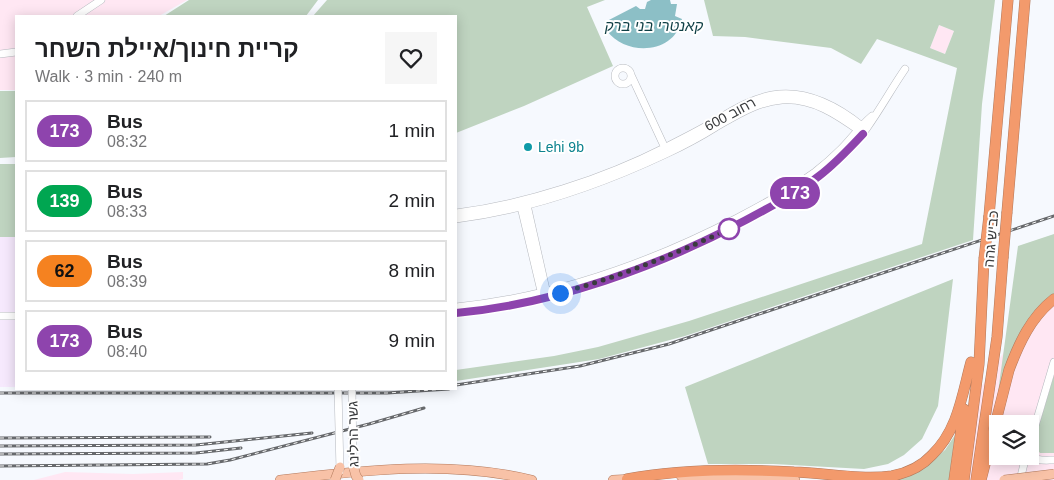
<!DOCTYPE html>
<meta charset="utf-8">
<style>
:root{--surface:#fff;--page:#f6f6f6;--text:#202124;--muted:#757577;--line:#e0e0e0}
body{margin:0;font-family:Helvetica,"Noto Sans Hebrew",sans-serif;background:var(--page);color:var(--text);height:100vh;display:flex;flex-direction:column;font-size:19px;white-space:nowrap}
*{box-sizing:border-box;margin:0}
p{font-size:16px;color:var(--muted)}
.icon{flex:none;width:28px;height:28px;fill:none;stroke:currentColor;stroke-width:2;stroke-linecap:round;stroke-linejoin:round}
.map{position:relative;flex:1;overflow:hidden}
.side{position:absolute;left:15px;top:15px;width:442px;height:375px;display:flex;flex-direction:column;background:var(--surface);border-radius:0px;box-shadow:0 2px 12px #0003}
.side>*{flex:none}
.badge{padding:0 10px;border-radius:16px;font-size:18px;line-height:32px}
.fabs{position:absolute;left:989px;top:415px;display:grid;gap:10px}
.fabs a{display:grid;place-items:center;width:50px;height:50px;border-radius:0px;background:var(--surface);box-shadow:0 2px 12px #0003;font-size:25px}
.you{position:absolute;width:25px;height:25px;margin:-12px;border:4px solid #fff;border-radius:50%;background:#1a73e8;box-shadow:0 0 0 8px #1a73e833}
.map>.badge{position:absolute;translate:-50% -50%;box-shadow:0 0 0 2px #fff}
.round{display:grid;place-items:center;flex:none;width:52px;height:52px;border-radius:0px;background:var(--page)}
.summary{display:flex;align-items:center;justify-content:space-between;height:85px;padding:0 20px}
h1{font-size:24px;font-weight:700;line-height:38px}
ul{padding:0;list-style:none}
li{display:flex;align-items:center;gap:15px;height:62px;margin:0 10px 8px;padding:0 10px;border:2px solid var(--line);border-radius:0px}
li div{flex:1}
li b{display:block;font-size:19px}
li em{font-style:normal}
li .badge{min-width:55px;font-weight:700;text-align:center}
.map>svg:first-child{display:block}
.commercial{fill:#f6e9fd}
.industrial{fill:#ffe7f3;fill-rule:evenodd}
.green{fill:#bfd4c0;fill-rule:evenodd}
.water{fill:#8cbfc6}
.lines{fill:none;stroke-linecap:round;stroke-linejoin:round}
.minor-casing{stroke:#b6b9bf;stroke-width:8}
.major-casing{stroke:#b2795c;stroke-width:10}
.highway-casing{stroke:#b2795c;stroke-width:11}
.minor{stroke:#fff;stroke-width:7}
.major{stroke:#f8c2a7;stroke-width:9}
.highway{stroke:#f39a6c;stroke-width:10}
.rail-casing{stroke:#67696c;stroke-width:3}
.rail{stroke:#fff;stroke-width:1;stroke-dasharray:4;stroke-linecap:butt}
.minor-bridge-casing{stroke:#b6b9bf;stroke-width:8;stroke-linecap:butt}
.major-bridge-casing{stroke:#b2795c;stroke-width:10;stroke-linecap:butt}
.highway-bridge-casing{stroke:#b2795c;stroke-width:11;stroke-linecap:butt}
.minor-bridge{stroke:#fff;stroke-width:7}
.major-bridge{stroke:#f8c2a7;stroke-width:9}
.highway-bridge{stroke:#f39a6c;stroke-width:10}
.line-casing{stroke:#fff;stroke-width:11}
.line{stroke:#8e44ad;stroke-width:8}
.walk{stroke:#393b3d;stroke-width:5;stroke-dasharray:0 9}
.culture-dot{fill:#0f9aa8;stroke:#fff;stroke-width:2}
.stop-dot{fill:#fff;stroke:#8e44ad;stroke-width:2.5}
.labels{text-anchor:middle;stroke-width:4;stroke-linejoin:round;paint-order:stroke}
.street-label{font-size:14px;fill:#393b3d;stroke:#fff}
.culture-label{font-size:14px;fill:#0d838f;stroke:#fff;text-anchor:start}
.water-label{font-size:15px;font-style:italic;fill:#0f3f45;stroke:#fff}
</style>
<div class="map">
<svg width="1054" height="480" viewBox="0 0 1054 480">
<rect width="100%" height="100%" fill="#f6f9fe"/>
<!-- commercial -->
<path class="commercial" d="M0 237H16V387H0Z"/>
<!-- industrial -->
<path class="industrial" d="M0 0H187L159 16H16V90H0Z
M939 25 954 31 945 54 930 48Z
M1054 289V480H967L980 389 1013 338ZM998 424H1030V456H998Z
M65 472 133 474 183 472V479L179 480H34Z"/>
<!-- green -->
<path class="green" d="M189 0H318L306 16H164Z
M327 0H605L587 7 613 66 524 106 456 133V16H313Z
M704 0H995L982 104 973 240 685 336 599 359 456 381V370L554 356 598 347 689 321 922 244 957 68 877 39 861 64 831 48 745 37 713 36ZM939 25 954 31 945 54 930 48Z
M0 91H16V157L0 158Z
M0 164H16V237H0Z
M1054 234V296L1036 313 996 407 1018 246Z
M953 279 938 406 922 439 904 455 888 464 864 469 773 464H708L685 387Z
M1054 375V453H1040L1036 448 1034 442Z
M955 435 949 480H871L933 460 945 450Z"/>
<!-- water -->
<path class="water" d="M651 0H670L671 4H677L675 16 682 19C675 54 627 57 607 31L609 30 605 22 636 6 640 9H645L647 2Z"/>
<g class="lines">
<defs>
<path id="minor" d="M77 16 101 0
M0 54 16 52
M615 76a8 8 0 1 1 16 0a8 8 0 1 1-16 0Z
M631 75 665 148
M522 202 521 207 541 291 544 295
M525 202 527 205 547 294
M456 213C526 204 603 179 666 147 682 139 698 131 713 122 732 111 750 99 772 95 806 89 836 105 862 126L863 129
M456 219C528 210 600 185 666 154 683 146 700 137 716 127 737 115 757 102 782 100 813 98 837 115 861 132
M456 307C554 297 650 263 737 218 764 204 790 190 815 172 824 165 833 157 841 149 851 139 860 126 872 116
M456 313C558 302 656 267 746 220 781 201 815 182 844 155 869 131 885 98 905 69
M0 316H16
M1030 443 1054 362
M1030 452C1034 462 1044 460 1054 460
M1020 480 1026 456"/>
<path id="major" d="M681 476 795 480
M280 480C363 470 450 460 532 480
M613 480 633 479"/>
<path id="highway" d="M1007 212 1025 0
M989 216 1008 0
M627 479C680 469 739 469 794 472 826 473 860 480 892 476 907 473 922 466 932 455 958 430 962 395 971 362
M954 480 964 409
M964 480 979 364 984 259
M976 480 997 337 1003 258
M981 480 1009 370C1019 343 1031 317 1054 299"/>
</defs>
<!-- minor casing -->
<use href="#minor" class="minor-casing"/>
<!-- major casing -->
<use href="#major" class="major-casing"/>
<!-- highway casing -->
<use href="#highway" class="highway-casing"/>
<!-- minor -->
<use href="#minor" class="minor"/>
<!-- major -->
<use href="#major" class="major"/>
<!-- highway -->
<use href="#highway" class="highway"/>
<defs>
<path id="rail" d="M456 385 580 366 669 344 1054 216
M0 393H387L449 389
M0 438 210 437
M0 446 196 445 312 433
M0 454 196 453 241 448
M0 466 207 464 230 460 369 424 424 408"/>
</defs>
<!-- rail casing -->
<use href="#rail" class="rail-casing"/>
<!-- rail -->
<use href="#rail" class="rail"/>
<defs>
<path id="minor-bridge" d="M338 389 340 471
M352 389 353 468"/>
<path id="major-bridge" d="M353 465 356 476 359 480
M335 480 340 467
M1004 480 1054 474"/>
<path id="highway-bridge" d="M1003 258 1007 212
M984 259 989 216"/>
</defs>
<!-- minor-bridge casing -->
<use href="#minor-bridge" class="minor-bridge-casing"/>
<!-- major-bridge casing -->
<use href="#major-bridge" class="major-bridge-casing"/>
<!-- highway-bridge casing -->
<use href="#highway-bridge" class="highway-bridge-casing"/>
<!-- minor-bridge -->
<use href="#minor-bridge" class="minor-bridge"/>
<!-- major-bridge -->
<use href="#major-bridge" class="major-bridge"/>
<!-- highway-bridge -->
<use href="#highway-bridge" class="highway-bridge"/>
</g>
<g class="lines">
<defs>
<path id="line" d="M456 313C555 304 657 267 744 221 770 207 796 194 819 176 835 164 849 149 863 134"/>
</defs>
<!-- line casing -->
<use href="#line" class="line-casing"/>
<!-- line -->
<use href="#line" class="line"/>
<!-- walk -->
<path class="walk" d="M560 293C619 277 673 255 729 229"/>
</g>
<!-- markers -->
<circle class="culture-dot" cx="528" cy="147" r="5"/>
<circle class="stop-dot" cx="729" cy="229" r="10"/>
<g class="labels">
<!-- street labels -->
<g class="street-label">
<text transform="translate(730 114) rotate(-28)" y="5">רחוב 600</text>
<text transform="translate(991 239) rotate(-85)" y="5">כביש גהה</text>
<text transform="translate(353 434) rotate(-91)" y="5">גשר הרלינג</text>
</g>
<!-- culture labels -->
<g class="culture-label">
<text x="538" y="152">Lehi 9b</text>
</g>
<!-- water labels -->
<g class="water-label">
<text x="654" y="31">קאנטרי בני ברק</text>
</g>
</g>
</svg>
<div class="fabs">
<a><svg class="icon" aria-label="layers" viewBox="0 0 24 24"><path d="M12 4l9 5-9 5-9-5zM3 14l9 5 9-5"/></svg></a>
</div>
<div class="you" style="left:560px;top:293px"></div>
<b class="badge" style="left:795px;top:193px;background:#8e44ad;color:#fff">173</b>
<section class="side">
<div class="summary"><div><h1>קריית חינוך/איילת השחר</h1><p>Walk · 3 min · 240 m</p></div><a class="round"><svg class="icon" aria-label="heart" viewBox="0 0 24 24"><path d="M12 20l-8-8c-3-5 5-10 8-4 3-6 11-1 8 4z"/></svg></a></div>
<ul>
<li><span class="badge" style="background:#8e44ad;color:#fff">173</span><div><b>Bus</b><p>08:32</p></div><em>1 min</em></li>
<li><span class="badge" style="background:#00a651;color:#fff">139</span><div><b>Bus</b><p>08:33</p></div><em>2 min</em></li>
<li><span class="badge" style="background:#f58220;color:#111">62</span><div><b>Bus</b><p>08:39</p></div><em>8 min</em></li>
<li><span class="badge" style="background:#8e44ad;color:#fff">173</span><div><b>Bus</b><p>08:40</p></div><em>9 min</em></li>
</ul>
</section>
</div>
